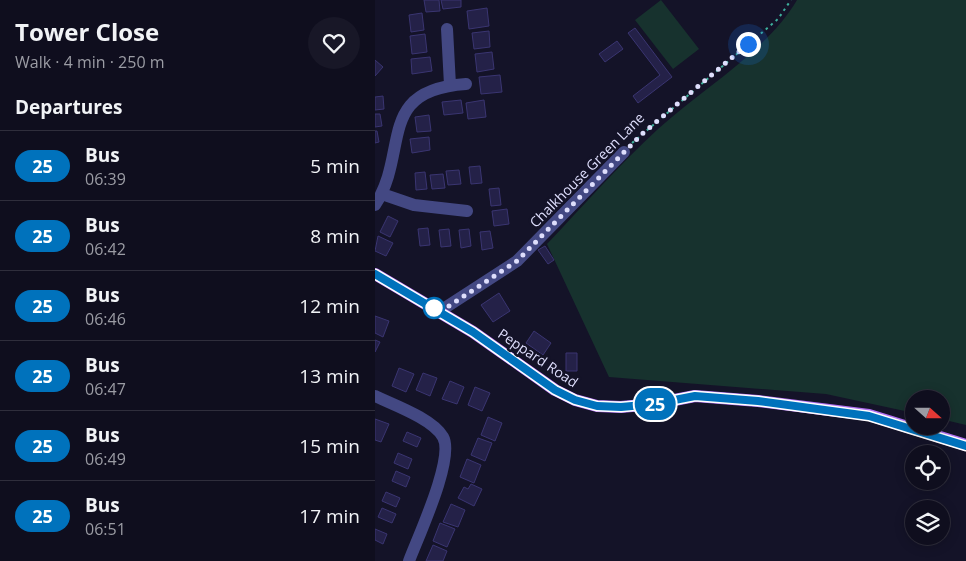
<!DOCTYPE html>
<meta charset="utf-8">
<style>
:root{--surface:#0f0e1e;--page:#181727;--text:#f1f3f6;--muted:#9b9ca4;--line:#2f2e3c}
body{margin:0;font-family:"Open Sans",sans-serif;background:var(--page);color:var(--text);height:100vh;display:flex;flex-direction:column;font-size:19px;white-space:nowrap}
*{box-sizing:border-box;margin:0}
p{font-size:16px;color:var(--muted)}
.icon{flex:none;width:28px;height:28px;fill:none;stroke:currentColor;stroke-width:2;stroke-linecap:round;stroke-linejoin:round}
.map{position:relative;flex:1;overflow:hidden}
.drawer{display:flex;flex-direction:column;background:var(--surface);width:375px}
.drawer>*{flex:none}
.badge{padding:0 10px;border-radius:16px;font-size:18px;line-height:32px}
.needle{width:32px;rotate:111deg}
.tools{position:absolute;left:530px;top:390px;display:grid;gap:10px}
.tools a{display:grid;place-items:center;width:45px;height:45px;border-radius:50%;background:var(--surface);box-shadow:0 2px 12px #0003,0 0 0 1px var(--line);font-size:25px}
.you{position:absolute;width:25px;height:25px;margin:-12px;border:4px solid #fff;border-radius:50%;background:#1a73e8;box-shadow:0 0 0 8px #1a73e833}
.map>.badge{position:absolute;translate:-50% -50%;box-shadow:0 0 0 2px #fff}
h2{padding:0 15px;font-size:19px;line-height:45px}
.round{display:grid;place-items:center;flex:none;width:52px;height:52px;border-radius:26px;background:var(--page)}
.overview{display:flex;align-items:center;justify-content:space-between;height:85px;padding:0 15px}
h1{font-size:24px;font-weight:700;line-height:38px}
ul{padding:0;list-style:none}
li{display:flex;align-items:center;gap:15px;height:70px;padding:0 15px;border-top:1px solid var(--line)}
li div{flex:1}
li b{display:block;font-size:19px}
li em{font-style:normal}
li .badge{min-width:55px;font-weight:700;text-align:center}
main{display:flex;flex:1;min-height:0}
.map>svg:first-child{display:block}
.green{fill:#17322e}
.building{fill:#242148;stroke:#3a3571}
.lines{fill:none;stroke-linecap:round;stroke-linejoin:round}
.path{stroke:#3db09c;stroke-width:2;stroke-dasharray:2.5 4;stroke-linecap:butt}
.minor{stroke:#434883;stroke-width:12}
.major{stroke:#b170f1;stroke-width:12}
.line-casing{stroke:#fff;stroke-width:11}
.line{stroke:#0072bc;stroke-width:8}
.walk{stroke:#dedefc;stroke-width:5;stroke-dasharray:0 9}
.stop-dot{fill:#fff;stroke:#0072bc;stroke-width:2.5}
.labels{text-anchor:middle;stroke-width:5;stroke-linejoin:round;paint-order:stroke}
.street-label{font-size:14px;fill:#dedefc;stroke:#141328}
</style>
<main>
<section class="drawer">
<div class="overview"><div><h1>Tower Close</h1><p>Walk · 4 min · 250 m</p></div><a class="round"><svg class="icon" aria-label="heart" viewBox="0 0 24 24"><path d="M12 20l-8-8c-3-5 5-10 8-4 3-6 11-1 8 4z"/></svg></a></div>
<h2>Departures</h2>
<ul>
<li><span class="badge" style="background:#0072bc;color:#fff">25</span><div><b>Bus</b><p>06:39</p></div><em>5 min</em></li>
<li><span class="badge" style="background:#0072bc;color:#fff">25</span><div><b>Bus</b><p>06:42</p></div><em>8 min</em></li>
<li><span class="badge" style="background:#0072bc;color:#fff">25</span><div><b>Bus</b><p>06:46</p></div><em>12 min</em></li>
<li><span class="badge" style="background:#0072bc;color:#fff">25</span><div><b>Bus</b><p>06:47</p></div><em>13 min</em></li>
<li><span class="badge" style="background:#0072bc;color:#fff">25</span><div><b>Bus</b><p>06:49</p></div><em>15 min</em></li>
<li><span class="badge" style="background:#0072bc;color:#fff">25</span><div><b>Bus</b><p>06:51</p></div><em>17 min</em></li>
</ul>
</section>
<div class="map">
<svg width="591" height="561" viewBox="0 0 591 561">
<rect width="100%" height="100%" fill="#141328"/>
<!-- green -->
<path class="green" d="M286 0 324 49 298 69 260 20Z
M422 0H591V425L566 419V399H539V413L451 394 234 377 172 244C208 206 244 165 283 129 327 89 392 51 422 0Z"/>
<!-- building -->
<path class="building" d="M49 0H64L65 11 51 12Z
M66 0H86V7L68 9Z
M112 8 114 26 94 29 92 11Z
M47 13 49 30 36 32 34 15Z
M260 28 297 77 263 103 258 96 285 75 253 33Z
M114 31 115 47 99 49 97 33Z
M50 34 52 52 37 54 35 36Z
M242 41 248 49 230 62 224 54Z
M117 52 119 69 102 72 100 54Z
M55 57 57 71 37 74 36 59Z
M0 60 8 67 0 76Z
M125 75 127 92 106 94 104 77Z
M8 96 9 109 0 110V97Z
M86 100 88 113 69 115 67 102Z
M109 100 111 117 93 119 91 103Z
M0 114H5L7 126 0 127Z
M54 115 56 131 42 132 40 117Z
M0 131H2L4 142 0 143Z
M54 137 55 150 37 153 35 139Z
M105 166 107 183 96 184 94 167Z
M84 170 86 184 73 185 71 171Z
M50 172 52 189 41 190 40 173Z
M68 174 70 188 57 189 55 175Z
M124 188 126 205 116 206 114 189Z
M132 209 134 224 119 226 117 211Z
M13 216 23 221 15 237 5 232Z
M53 228 55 245 45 246 43 229Z
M74 229 76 246 66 247 64 230Z
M94 229 96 246 86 248 84 230Z
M115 231 118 248 107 250 105 232Z
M3 236 18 243 11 256 0 251Z
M170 246 179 260 173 264 163 250Z
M124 293 135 311 118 322 106 305Z
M0 316 14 321 8 337 0 333Z
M159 331 176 343 168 355 151 343Z
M0 340 5 342 0 352Z
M191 353H202V371H191Z
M24 368 39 374 31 392 17 386Z
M48 373 62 378 55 396 41 390Z
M75 381 89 387 82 404 67 399Z
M100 387 115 393 107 411 93 405Z
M113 417 127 423 120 441 106 435Z
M0 419 14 424 6 442 0 440Z
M32 432 46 438 42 447 28 441Z
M103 438 117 443 110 461 96 455Z
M23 453 37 459 33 469 19 463Z
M92 459 106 465 99 483 85 477Z
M21 471 35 477 31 487 17 481Z
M96 484 107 489 99 506 83 498 89 487 93 489Z
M11 492 25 498 21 507 7 501Z
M76 504 90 510 83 527 68 522Z
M7 508 21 514 17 523 3 517Z
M65 523 80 529 72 547 58 541Z
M0 529 12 534 8 544 0 540Z
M58 545 72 551 68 561H51Z"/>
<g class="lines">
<!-- path -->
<path class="path" d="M257 143 403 19 416 0"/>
<!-- minor -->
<path class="minor" d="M72 29 75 85
M7 194 39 205 92 211
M0 205C35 151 0 90 91 84
M65 311 142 261 249 152
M0 396C19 405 58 419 68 437 80 458 43 537 34 561"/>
<!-- major -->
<path class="major" d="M0 274 98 332 180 390 200 400 222 406 246 407 279 404 320 396 383 401 494 415 591 445"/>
</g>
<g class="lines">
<defs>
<path id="line" d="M0 274 98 332 180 390 200 400 222 406 246 407 279 404 320 396 383 401 494 416 591 446"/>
</defs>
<!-- line casing -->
<use href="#line" class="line-casing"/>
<!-- line -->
<use href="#line" class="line"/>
<!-- walk -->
<path class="walk" d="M59 308 65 312 142 261 267 134 373 44"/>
</g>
<!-- markers -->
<circle class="stop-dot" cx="59" cy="308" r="10"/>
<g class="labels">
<!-- street labels -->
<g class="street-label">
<text transform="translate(212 170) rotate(-45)" y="5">Chalkhouse Green Lane</text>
<text transform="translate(163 358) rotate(34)" y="5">Peppard Road</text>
</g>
</g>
</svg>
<div class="tools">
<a><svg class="needle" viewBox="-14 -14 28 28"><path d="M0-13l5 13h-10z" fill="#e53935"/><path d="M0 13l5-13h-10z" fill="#9b9ca4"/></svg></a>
<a><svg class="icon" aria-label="locate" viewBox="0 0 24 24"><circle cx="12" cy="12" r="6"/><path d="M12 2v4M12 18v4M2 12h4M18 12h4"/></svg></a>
<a><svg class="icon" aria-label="layers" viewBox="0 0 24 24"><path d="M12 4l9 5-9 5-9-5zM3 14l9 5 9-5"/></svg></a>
</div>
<div class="you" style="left:373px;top:44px"></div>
<b class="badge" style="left:280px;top:404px;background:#0072bc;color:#fff">25</b>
</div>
</main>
